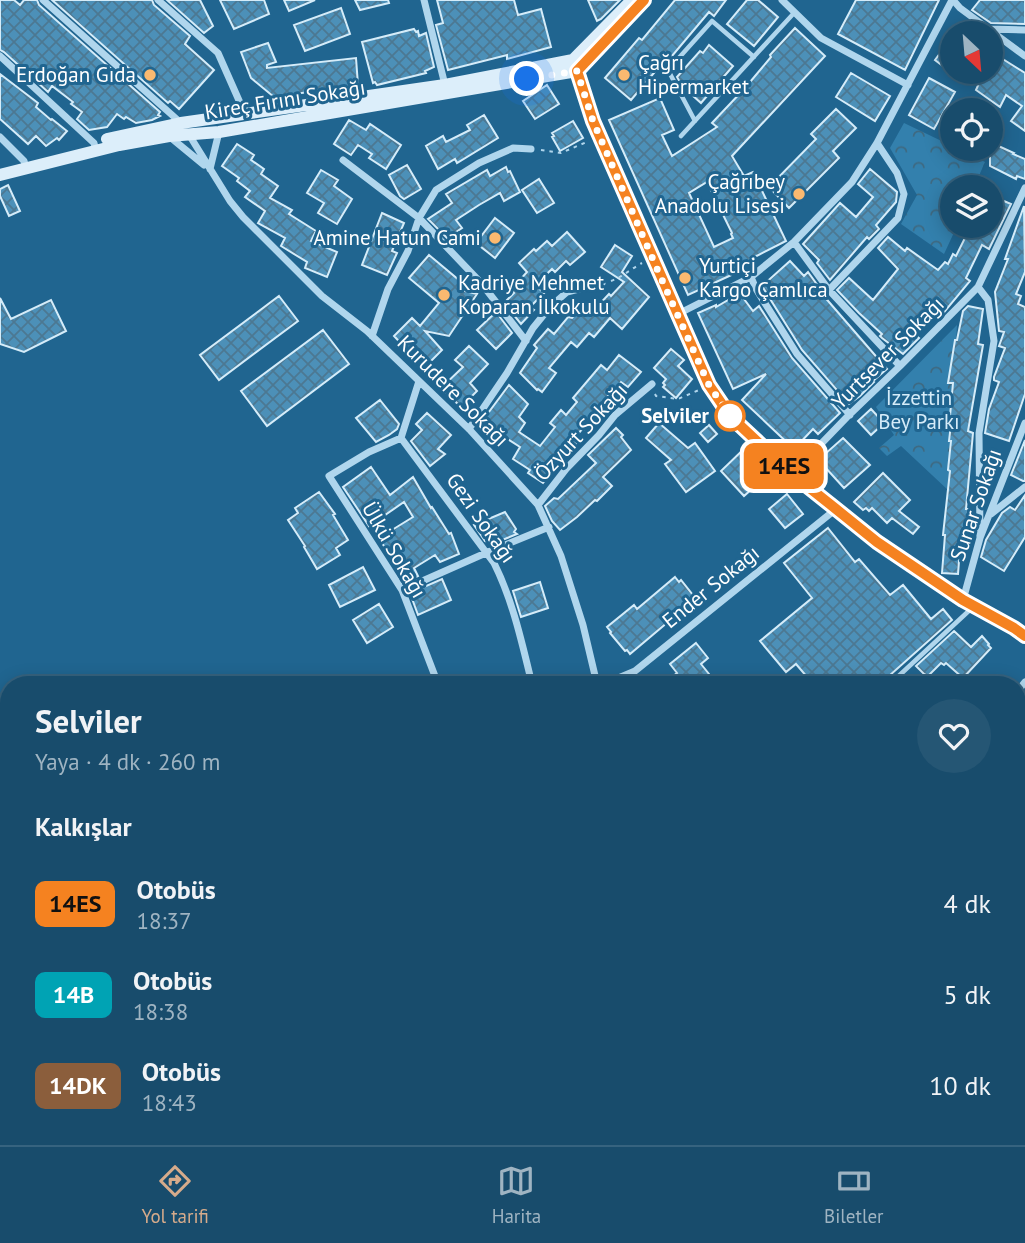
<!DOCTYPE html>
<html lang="tr">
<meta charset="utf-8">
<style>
:root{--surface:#184c6c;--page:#255674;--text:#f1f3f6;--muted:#9fb4c2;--line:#36637f;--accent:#d6ab8b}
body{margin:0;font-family:"PT Sans",sans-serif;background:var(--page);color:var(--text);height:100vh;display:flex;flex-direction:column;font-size:26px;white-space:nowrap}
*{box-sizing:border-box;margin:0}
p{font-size:23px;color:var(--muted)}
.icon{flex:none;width:38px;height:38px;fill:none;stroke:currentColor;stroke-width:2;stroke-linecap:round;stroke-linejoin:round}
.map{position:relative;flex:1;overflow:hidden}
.details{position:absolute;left:0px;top:676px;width:1026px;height:471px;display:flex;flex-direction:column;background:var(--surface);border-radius:28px 28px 0 0;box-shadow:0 4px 18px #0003,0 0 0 2px var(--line)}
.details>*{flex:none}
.badge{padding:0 14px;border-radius:10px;font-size:24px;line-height:46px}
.needle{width:46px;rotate:154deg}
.fabs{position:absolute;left:940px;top:21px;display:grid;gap:14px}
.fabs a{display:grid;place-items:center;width:63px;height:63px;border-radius:50%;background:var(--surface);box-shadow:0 4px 18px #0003,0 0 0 2px var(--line);font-size:35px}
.you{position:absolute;width:35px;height:35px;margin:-18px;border:5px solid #fff;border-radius:50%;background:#1a73e8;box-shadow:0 0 0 10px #1a73e833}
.map>.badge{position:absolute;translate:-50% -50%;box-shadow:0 0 0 4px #fff}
h2{padding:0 35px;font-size:26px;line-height:63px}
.round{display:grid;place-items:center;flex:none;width:74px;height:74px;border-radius:37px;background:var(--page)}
.head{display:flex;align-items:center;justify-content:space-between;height:119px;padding:0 35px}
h1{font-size:33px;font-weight:700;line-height:52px}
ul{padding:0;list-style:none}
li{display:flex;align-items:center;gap:21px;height:91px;padding:0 35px}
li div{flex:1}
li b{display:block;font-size:26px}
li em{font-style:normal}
li .badge{min-width:77px;font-weight:700;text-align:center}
.tab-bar{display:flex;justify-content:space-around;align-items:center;height:98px;border-top:2px solid var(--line);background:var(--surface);font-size:19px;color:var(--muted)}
.tab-bar a{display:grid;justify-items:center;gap:4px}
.tab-bar .on{color:var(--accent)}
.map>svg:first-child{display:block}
.park{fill:url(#park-crowns)}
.building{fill:url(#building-cross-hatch);stroke:#d5ecf9;stroke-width:2;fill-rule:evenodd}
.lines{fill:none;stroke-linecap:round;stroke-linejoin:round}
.path{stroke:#b0d6ed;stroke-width:2;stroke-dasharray:3.5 5;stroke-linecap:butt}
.lane{stroke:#b0d6ed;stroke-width:4.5}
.street{stroke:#b0d6ed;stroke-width:7}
.secondary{stroke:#dceefa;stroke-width:12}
.primary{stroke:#f6fbff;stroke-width:14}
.highway{stroke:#fff;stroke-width:18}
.line-casing{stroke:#fff;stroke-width:16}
.line{stroke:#f58220;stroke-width:10}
.walk{stroke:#fff;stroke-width:7;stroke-dasharray:0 12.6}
.poi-dot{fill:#fab970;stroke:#206590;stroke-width:2.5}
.stop-dot{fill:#fff;stroke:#f58220;stroke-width:3.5}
.labels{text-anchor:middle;stroke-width:6;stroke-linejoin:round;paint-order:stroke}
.poi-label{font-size:21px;fill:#fff;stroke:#206590;text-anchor:start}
.street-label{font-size:21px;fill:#fff;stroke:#206590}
.park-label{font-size:21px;fill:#d5ecf9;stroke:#206590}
.stop-label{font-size:21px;font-weight:bold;fill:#fff;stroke:#206590;text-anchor:end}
</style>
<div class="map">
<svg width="1025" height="1145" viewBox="0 0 1025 1145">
<defs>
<pattern id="park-crowns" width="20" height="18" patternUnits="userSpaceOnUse" patternTransform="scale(1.75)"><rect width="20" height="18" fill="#3380ad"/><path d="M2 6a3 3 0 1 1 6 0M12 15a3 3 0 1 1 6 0" fill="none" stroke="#3e6981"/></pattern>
<pattern id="building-cross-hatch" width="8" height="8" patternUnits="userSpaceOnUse" patternTransform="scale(1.75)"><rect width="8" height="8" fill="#4c90b8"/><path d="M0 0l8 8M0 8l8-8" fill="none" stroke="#4c7892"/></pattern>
</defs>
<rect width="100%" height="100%" fill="#206590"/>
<!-- park -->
<path class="park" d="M904 123 952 146V149H958L985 162 974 187H952V226H957L944 254 901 224 917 195 890 148Z
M957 325 948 490 901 446 887 456 879 448 894 435 876 407Z"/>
<!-- building -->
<path class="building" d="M0 0H14L20 5 24 0H37L39 5 160 112 158 115 160 116 152 120 136 123 126 117 124 119 117 114 107 127 89 130 77 119 82 112 71 104 73 102 52 86 48 92 4 52 0 50Z
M52 0H152L154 5 190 36 185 44 214 70 179 109 170 101 168 103Z
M167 0H200L213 26 204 33Z
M220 0H264L269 14 234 29Z
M284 0H315L289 11Z
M355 0H388L389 3 360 10Z
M437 0H514L518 15 541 9 551 47 507 59V55L448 70 436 25 443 23Z
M588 0H620L601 19 597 21Z
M675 0H726L714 16 709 12 672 56 670 54 631 100 605 78 639 38 642 40Z
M747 0H758L778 17 754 46 727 24Z
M856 0H939L905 70 838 34Z
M980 0H1025V24L991 23 972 10Z
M341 8 350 34 305 51 294 25Z
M795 28 825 56 732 156 744 176 753 172 786 241 735 267 738 272 688 295 609 120 660 98 674 130 662 135 672 156 717 127 712 123 745 88 771 57 770 55ZM707 182 732 233 731 234 733 238 714 247 689 193Z
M414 29 416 32 418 31 419 36 426 33 434 67 425 71 426 73 377 85 375 82 373 83 362 42Z
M952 37V73L935 60Z
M268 43 276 62 267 65V68L356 58 358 85 274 97 251 78 241 52Z
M709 45 733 66 701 103 682 86 677 77 700 51 703 53Z
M990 51 1025 73V131L1011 121 1022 106 1006 95 1000 107 976 90 981 79 969 72H990Z
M851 73 890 96 875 121 836 97Z
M0 74 38 103 36 107 51 120 52 119 67 131 59 140 57 138 46 146 36 136 28 144 0 119Z
M929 78 955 92 934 129 909 115Z
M547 85 559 104 535 119 523 101Z
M836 109 856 128 833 151 839 158 789 208 769 187 816 139 811 134Z
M484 115 498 138 457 163 455 159 438 169 426 146 443 136 446 142 470 130 467 125Z
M349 120 366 130 370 124 401 145 386 169 369 158 372 154 358 145 351 155 334 144Z
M573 121 583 138 560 151 552 137 554 136 552 133Z
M237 144 254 155 251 160 264 169 261 174 278 186 270 198 292 210 289 214 316 231 311 241 337 252 327 277 305 268 307 262 281 246 285 238 258 223 265 211 245 197 250 191 237 181 239 178 222 166Z
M994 144 1014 153 1013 154 1025 159V179L1017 176 1016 179 990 166V149Z
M407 165 421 189 404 199 400 196 389 175Z
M506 167 508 172 510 171 520 192 504 201 500 193 479 205 456 220 462 228 447 238 428 219 452 203 446 194 487 170 490 176Z
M870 169 897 192 896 202 876 225 879 229 869 239 867 237 830 280 817 263 819 260 803 244 840 203 856 217 873 197 858 184Z
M321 170 338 180 334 186 352 199 337 224 318 213 324 203 307 193Z
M539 179 554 203 537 213 522 190Z
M8 185 20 211 9 216 0 196V189Z
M990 195 1011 204 989 249 982 245 966 278 970 281 941 316 933 310 914 334 919 338 903 354 882 338 880 336 882 334 859 313 837 290 849 278 873 300 898 269 878 248 888 237 905 251 907 248 938 270 945 262 948 264 953 254 956 256 965 238 961 236 965 226H990Z
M1024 206 1025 272 1016 294 1021 296 1018 304 1025 307V394L1009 441 985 433 989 409 999 382 994 380V377L1005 348 999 346 1004 332 999 331 995 292 1008 259H1005Z
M382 213 404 223 392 251 397 253 387 275 362 265Z
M495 218 514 233 495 258 476 243Z
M567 232 585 252 570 265 566 261 555 272 552 269 535 285 544 293 530 307 534 310 521 324 504 303 514 293 511 290 527 272 519 263 534 249 536 251 547 241 552 246Z
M615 245 632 256 622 272 649 297 622 329 610 318 594 337 589 333 577 347 571 342 549 368 556 373 542 392 538 389 537 390 520 373 537 348 534 345 548 329 554 334 568 317 572 318 585 303 594 310 609 294 611 296 624 282 601 267Z
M429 255 466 286 465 291 477 294 449 336 425 331 442 350 424 368 394 336 412 318 420 326 439 303 409 278Z
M790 261 804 276 808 272 818 286 816 287 887 369 873 381 874 382 860 396 849 404 802 350 762 286Z
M741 295 753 311 759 306 792 358 840 413 818 434 813 429 794 449 742 400 766 374 733 389 698 313 716 305V307L735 296 737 298Z
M279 296 298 321 219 380 200 355Z
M0 298 11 319 51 300 66 331 24 352 0 344Z
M968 306 983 309 978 344 983 345 968 431 973 433 966 509H968L965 537 961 536 958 574 942 573 945 535H943L950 471 948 470 951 441H949L952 416H950L953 383H948L955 340H957L963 311Z
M496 312 512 333 496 349 477 330Z
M323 330 349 364 267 426 241 391Z
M469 346 488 364 470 383 477 391 461 407 441 388 463 367 455 360Z
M671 349 684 360 678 366 692 379 676 398 663 387 665 385 663 383 666 379 654 368Z
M619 355 641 372 628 387 621 382 609 397 608 396 593 414 596 417 586 430 583 428 572 441 576 444 564 458 563 457 543 483 528 473 530 470 513 459 520 447 503 436V437L496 433 495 434 480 424 509 385 528 404 519 417 525 423 519 432 540 446 555 427 550 423 561 410 566 415 577 402 573 398 601 365 607 370Z
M380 400 399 424 397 429 389 435 376 442 356 418Z
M871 409 884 423 871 435 858 421Z
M427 413 451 435 438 449 445 454 430 466 411 441 422 430 416 424Z
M659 423 688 448 695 443 715 471 686 492 665 464 671 460 646 438Z
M709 425 717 434 708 442 700 433Z
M616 428 623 435 621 437 631 450 603 477 612 486 597 501 595 500 577 517 560 530 552 521 545 506 554 498 558 499 596 463 588 455Z
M843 438 870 465 844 488 824 466 822 468 816 462Z
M1025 440V481H1023L1011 475Z
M747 446 771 472 744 496 721 471Z
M371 467 390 495 413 477 431 508 432 507 449 534 451 533 459 554 440 562 435 555 414 568 418 576 408 581 404 574 402 575 379 538 413 517 404 502 369 526 343 487Z
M883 473 910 500 899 511 919 527 913 534 892 518 887 523 872 508 869 511 866 508 863 510 854 502Z
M319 492 335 514 333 515 348 540 336 548 340 555 317 569 304 547 305 546 288 520 298 513 295 508Z
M787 494 803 514 785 528 769 509Z
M1025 495V537L1004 571 981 557 986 540 1002 513 1010 507 1015 510Z
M505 512 516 529 514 532 517 534 495 543 485 541 474 525Z
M828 528 855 562 859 559 890 595 903 585 931 619 943 609 952 620 880 684H813L796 664 786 672 760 641 812 598 784 563Z
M363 567 375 590 340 607 329 585Z
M675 577 679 582 681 580 696 599 694 600 698 604 671 626 668 622 630 654 627 650 625 651 610 633 611 632 607 627 634 605 637 609Z
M442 579 451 600 418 615 410 593Z
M540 582 548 608 521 617 513 591Z
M379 604 393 627 367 643 353 620Z
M954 631 971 647 982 636 989 644 988 645 991 648 963 678 946 663 944 665 941 663 928 676 924 674 916 666Z
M696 643 708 658 701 664 717 684H663L677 673 670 664Z
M1025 784V818L1017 813V787Z
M9 888V935L4 937 9 955V970L0 972V892Z
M9 995V1056L0 1059V999Z
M9 1069V1111L0 1103V1072Z
M0 1125 12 1145H0Z"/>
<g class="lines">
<!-- path -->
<path class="path" d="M541 150 561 153 589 141
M611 281C622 277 631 269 642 263
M655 394 656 396 678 399 699 390"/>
<!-- lane -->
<path class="lane" d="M695 121 668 70 712 21 754 57
M681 136 794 13
M890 684 973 607
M1025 1011 1017 1027 1025 1030
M742 1138 750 1142H764L769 1138
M959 1145 960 1138"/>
<!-- street -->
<path class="street" d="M43 0 181 123
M158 0 218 53 245 114
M424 0 445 85
M782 0 821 38 908 85
M953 0 960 8 1025 56
M988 29 1025 30
M0 56 94 143 96 151
M188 133 230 201 243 217 322 296 367 331 469 429 538 505 561 556 583 625 597 684
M0 137 24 161 26 168
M170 137 204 165
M343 160 419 218 482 284 526 341
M210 169 219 132
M794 242 829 290 900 366
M751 277 756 289 797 354 850 415
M978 287 988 300 994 341 979 433 980 538
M829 290 898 218 904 194 897 173 877 143
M678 314 751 277 794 242 852 182 877 143 952 0
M372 336 388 289 408 251 419 218 436 190 479 163 513 148 531 149
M419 381 401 438 494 563C513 601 522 643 532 684
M469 429 507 373 533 328 550 307 567 292 602 283
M401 438 369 452 329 476 402 590 438 684
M792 474 847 417 900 366 978 287 1025 188
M538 505 566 469 599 435 615 415 652 384
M991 514 1025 487
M402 590 488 552 549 527
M963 600 980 538 1025 423
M604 684 635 671 836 509
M1017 692 1025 682
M0 980 9 978
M0 1066 9 1062
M1017 1078 1025 1079
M0 1113 9 1119
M33 1138 42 1144 58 1138
M109 1138 113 1145
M195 1138 199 1145
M367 1138 371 1145
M476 1138 479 1145"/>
<!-- secondary -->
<path class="secondary" d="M573 60 593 121 658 271 709 385 730 416 792 474 877 542 963 600 1014 628 1025 636
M573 60 632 0
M577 71 644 0
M107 139 181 123 445 85 573 60
M0 175 119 145 169 136 219 132 577 71
M1014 1145 1025 1128"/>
<!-- primary -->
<path class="primary" d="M1017 754 1025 745
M1017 778 1025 770
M516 1145 531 1138
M647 1145V1143L654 1138"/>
<!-- highway -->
<path class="highway" d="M1017 886 1025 871
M1017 923 1025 909
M897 1145 899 1138
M917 1145 920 1138"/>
</g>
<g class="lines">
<defs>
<path id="line" d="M644 0 577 71 593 121 709 385 730 416 792 474 836 509 877 542 963 600 1014 628 1025 636"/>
</defs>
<!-- line casing -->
<use href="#line" class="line-casing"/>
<!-- line -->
<use href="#line" class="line"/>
<!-- walk -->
<path class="walk" d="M527 79 577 71 593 121 658 271 709 385 730 416"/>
</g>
<!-- markers -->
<g class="poi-dot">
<circle cx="150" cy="75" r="7"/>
<circle cx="624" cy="75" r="7"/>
<circle cx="799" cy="194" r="7"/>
<circle cx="495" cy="238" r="7"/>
<circle cx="685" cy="278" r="7"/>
<circle cx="444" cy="295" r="7"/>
</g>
<circle class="stop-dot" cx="730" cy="416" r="14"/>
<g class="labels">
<!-- poi labels -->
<g class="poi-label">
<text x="638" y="70">Çağrı<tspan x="638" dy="24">Hipermarket</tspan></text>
<text x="136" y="82" text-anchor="end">Erdoğan Gıda</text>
<text x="785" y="189" text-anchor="end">Çağrıbey<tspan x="785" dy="24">Anadolu Lisesi</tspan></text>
<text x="481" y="245" text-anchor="end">Amine Hatun Cami</text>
<text x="699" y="273">Yurtiçi<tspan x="699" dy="24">Kargo Çamlıca</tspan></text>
<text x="458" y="290">Kadriye Mehmet<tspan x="458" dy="24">Koparan İlkokulu</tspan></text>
</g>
<!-- street labels -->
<g class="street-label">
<text transform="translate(285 100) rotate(-9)" y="7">Kireç Fırını Sokağı</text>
<text transform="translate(888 353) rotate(-45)" y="7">Yurtsever Sokağı</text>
<text transform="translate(453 391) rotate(45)" y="7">Kurudere Sokağı</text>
<text transform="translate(581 432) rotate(-47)" y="7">Özyurt Sokağı</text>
<text transform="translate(976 505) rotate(-71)" y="7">Sunar Sokağı</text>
<text transform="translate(481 518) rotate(55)" y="7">Gezi Sokağı</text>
<text transform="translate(394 550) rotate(60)" y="7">Ülkü Sokağı</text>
<text transform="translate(711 587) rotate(-39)" y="7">Ender Sokağı</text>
</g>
<!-- park labels -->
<g class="park-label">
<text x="919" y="405">İzzettin<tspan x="919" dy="24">Bey Parkı</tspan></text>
</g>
<!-- stop labels -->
<g class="stop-label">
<text x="709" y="423">Selviler</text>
</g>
</g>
</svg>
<div class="fabs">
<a><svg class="needle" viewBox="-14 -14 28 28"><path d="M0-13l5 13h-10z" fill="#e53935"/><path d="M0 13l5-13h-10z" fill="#9fb4c2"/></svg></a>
<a><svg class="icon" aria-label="locate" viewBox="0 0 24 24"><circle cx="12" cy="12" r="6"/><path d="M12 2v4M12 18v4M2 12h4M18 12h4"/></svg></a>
<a><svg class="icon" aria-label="layers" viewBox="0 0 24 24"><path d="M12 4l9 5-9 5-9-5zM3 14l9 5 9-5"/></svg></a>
</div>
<div class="you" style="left:527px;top:79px"></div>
<b class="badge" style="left:784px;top:466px;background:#f58220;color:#111">14ES</b>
<section class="details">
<div class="head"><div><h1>Selviler</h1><p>Yaya · 4 dk · 260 m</p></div><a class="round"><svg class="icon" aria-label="heart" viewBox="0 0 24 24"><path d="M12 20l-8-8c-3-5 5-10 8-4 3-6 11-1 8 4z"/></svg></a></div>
<h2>Kalkışlar</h2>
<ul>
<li><span class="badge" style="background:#f58220;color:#111">14ES</span><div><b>Otobüs</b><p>18:37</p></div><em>4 dk</em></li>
<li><span class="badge" style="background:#00a3b4;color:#fff">14B</span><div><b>Otobüs</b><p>18:38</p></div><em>5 dk</em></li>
<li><span class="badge" style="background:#8b5e3c;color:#fff">14DK</span><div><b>Otobüs</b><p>18:43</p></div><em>10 dk</em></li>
</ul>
</section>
</div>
<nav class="tab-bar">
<a class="on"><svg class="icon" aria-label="directions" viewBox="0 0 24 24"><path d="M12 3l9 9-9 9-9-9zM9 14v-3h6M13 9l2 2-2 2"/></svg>Yol tarifi</a>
<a><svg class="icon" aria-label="map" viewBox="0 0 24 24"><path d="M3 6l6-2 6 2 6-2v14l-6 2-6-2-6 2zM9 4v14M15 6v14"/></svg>Harita</a>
<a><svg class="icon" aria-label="tickets" viewBox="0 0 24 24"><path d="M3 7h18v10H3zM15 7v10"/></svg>Biletler</a>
</nav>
